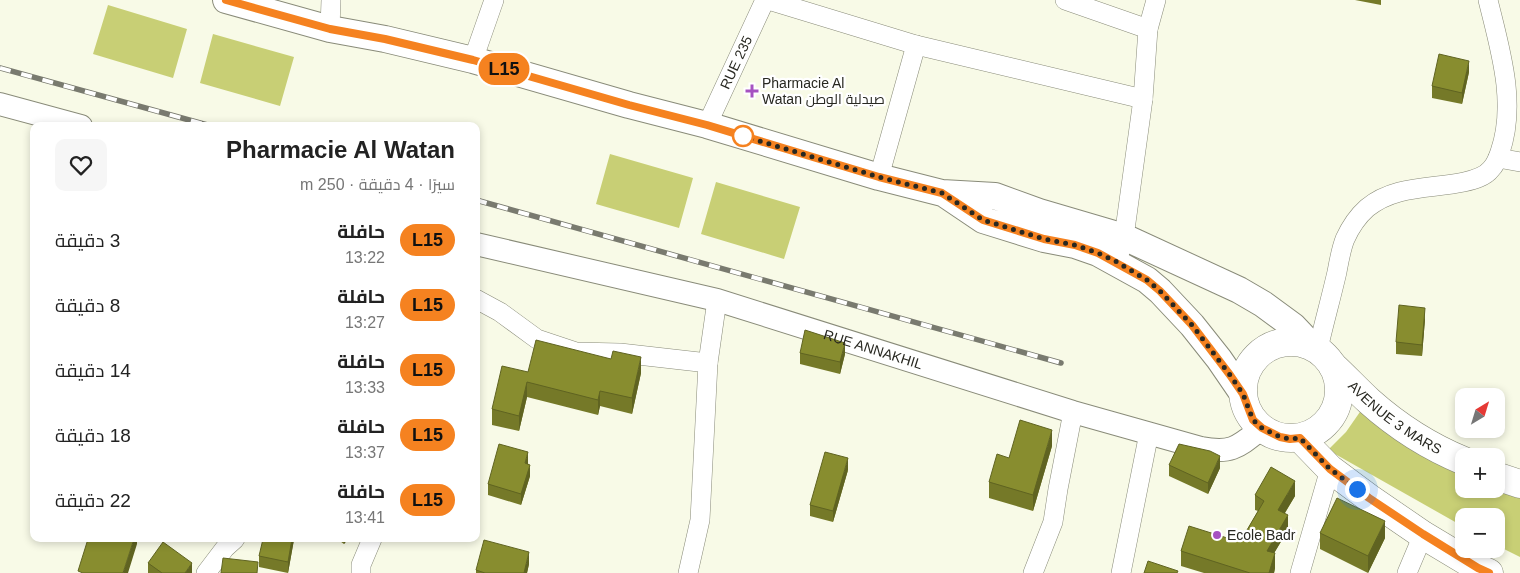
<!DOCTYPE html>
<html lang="ar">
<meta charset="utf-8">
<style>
:root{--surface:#fff;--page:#f6f6f6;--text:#222;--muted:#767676}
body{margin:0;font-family:Helvetica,Cairo,sans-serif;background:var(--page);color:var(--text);direction:rtl;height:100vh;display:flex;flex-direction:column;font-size:19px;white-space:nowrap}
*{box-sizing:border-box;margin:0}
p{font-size:16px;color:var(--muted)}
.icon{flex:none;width:28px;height:28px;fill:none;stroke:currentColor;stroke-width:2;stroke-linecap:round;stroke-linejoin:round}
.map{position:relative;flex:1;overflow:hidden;direction:ltr}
.details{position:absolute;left:30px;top:122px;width:450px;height:420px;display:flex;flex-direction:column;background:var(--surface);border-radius:10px;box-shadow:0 2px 8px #0003;direction:rtl}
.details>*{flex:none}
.badge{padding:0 10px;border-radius:16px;font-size:18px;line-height:32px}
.needle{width:32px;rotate:38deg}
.controls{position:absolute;left:1455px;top:388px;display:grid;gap:10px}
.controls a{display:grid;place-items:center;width:50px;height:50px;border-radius:10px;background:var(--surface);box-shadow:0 2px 8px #0003;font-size:25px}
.you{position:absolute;width:25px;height:25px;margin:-12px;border:4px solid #fff;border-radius:50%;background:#1a73e8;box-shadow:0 0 0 8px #1a73e833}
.map>.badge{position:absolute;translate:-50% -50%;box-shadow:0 0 0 2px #fff}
.round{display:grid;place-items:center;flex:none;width:52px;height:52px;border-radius:10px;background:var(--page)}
.overview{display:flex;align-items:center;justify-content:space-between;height:85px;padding:0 25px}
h1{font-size:24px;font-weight:700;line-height:38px}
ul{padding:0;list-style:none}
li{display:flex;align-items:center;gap:15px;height:65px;padding:0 25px}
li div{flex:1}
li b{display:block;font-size:19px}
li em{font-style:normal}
li .badge{min-width:55px;font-weight:700;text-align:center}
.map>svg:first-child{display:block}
.green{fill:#c8cf75}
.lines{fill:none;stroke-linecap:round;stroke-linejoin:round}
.minor-casing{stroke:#898b79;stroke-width:20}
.tertiary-casing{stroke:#898b79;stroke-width:24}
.secondary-casing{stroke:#898b79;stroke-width:28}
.primary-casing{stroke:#898b79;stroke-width:29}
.minor{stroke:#fff;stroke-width:19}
.tertiary{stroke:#fff;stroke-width:22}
.secondary{stroke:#fff;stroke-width:26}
.primary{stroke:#fff;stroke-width:28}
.rail-casing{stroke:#797a6f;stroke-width:5.5}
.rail{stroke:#fff;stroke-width:4;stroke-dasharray:11;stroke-linecap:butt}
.wall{fill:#757928}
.shaded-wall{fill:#5f6321}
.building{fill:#888d2f;stroke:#5f6321}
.line-casing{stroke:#fff;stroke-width:11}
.line{stroke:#f58220;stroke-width:8}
.walk{stroke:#282821;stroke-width:5;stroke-dasharray:0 9}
.poi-dot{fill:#a652c1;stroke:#fff;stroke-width:2}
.stop-dot{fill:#fff;stroke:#f58220;stroke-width:2.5}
.labels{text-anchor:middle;stroke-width:4.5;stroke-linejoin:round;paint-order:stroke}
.street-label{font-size:14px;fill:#282821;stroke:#fff}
.poi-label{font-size:14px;fill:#282821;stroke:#fff;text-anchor:start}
</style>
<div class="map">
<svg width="1520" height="573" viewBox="0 0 1520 573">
<rect width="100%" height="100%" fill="#f8fae7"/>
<!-- green -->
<path class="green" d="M108 5 187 29 173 78 93 54Z
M213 34 294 57 280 106 200 83Z
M610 154 693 178 679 228 596 204Z
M716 182 800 207 784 259 701 234Z
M1362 409 1464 470V489H1496L1520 491V557L1496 545V516H1464V527L1328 450 1346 432Z"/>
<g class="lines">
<defs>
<g id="minor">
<path d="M768 0 916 45 1143 99"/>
<path d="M1065 0 1148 29"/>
<path d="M330 29 331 0"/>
<path d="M473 60 494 0"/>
<path id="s1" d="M707 125 765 0"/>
<path d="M1498 158 1520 162"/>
<path d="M879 177 916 45"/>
<path d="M1117 262 1124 237 1143 99 1148 29 1156 0"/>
<path d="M476 299 500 312 537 339 576 352 620 353 708 363"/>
<path d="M1318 349C1324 323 1331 298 1337 272 1339 261 1341 249 1345 239 1350 228 1358 216 1367 208 1395 185 1431 189 1464 182 1473 180 1485 177 1491 169 1495 165 1498 158 1500 152 1517 103 1500 49 1488 0"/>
<path d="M206 573 225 548 235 539"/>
<path d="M361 573V565L372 539"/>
<path d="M688 573 700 520 708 363 717 300"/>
<path d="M1033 573 1053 522 1058 489 1073 412"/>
<path d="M1121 573 1149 433"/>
<path d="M1300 573 1330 469"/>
<path d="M1407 573 1423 535"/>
</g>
<g id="tertiary">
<path d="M0 104 81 126"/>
<path id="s2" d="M476 244 717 300 1073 412 1201 448C1232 454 1238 447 1262 428"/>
</g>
<path id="secondary" d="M226 0 330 29 385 39 473 60 629 105 707 125 879 177 942 193 995 196 1039 212 1124 237 1239 290 1263 304 1293 326 1311 345
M943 193 983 220 1044 239 1075 245 1098 253 1147 280 1160 291 1192 325 1219 359 1243 394"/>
<g id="primary">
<circle cx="1291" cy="390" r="48"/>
<path id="s3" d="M1333 366C1345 377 1357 390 1369 401 1397 426 1430 447 1464 461"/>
<path d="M1300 438 1330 469 1369 498 1423 535 1478 568 1489 573"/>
<path d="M1496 476 1520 484"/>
</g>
</defs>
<!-- minor casing -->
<use href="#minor" class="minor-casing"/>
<!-- tertiary casing -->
<use href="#tertiary" class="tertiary-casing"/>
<!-- secondary casing -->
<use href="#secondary" class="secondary-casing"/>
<!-- primary casing -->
<use href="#primary" class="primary-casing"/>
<!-- minor -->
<use href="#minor" class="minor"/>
<!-- tertiary -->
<use href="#tertiary" class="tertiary"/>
<!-- secondary -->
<use href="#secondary" class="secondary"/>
<!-- primary -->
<use href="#primary" class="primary"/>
<defs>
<path id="rail" d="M0 68 211 126
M476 200 1061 363"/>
</defs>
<!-- rail casing -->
<use href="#rail" class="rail-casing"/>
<!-- rail -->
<use href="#rail" class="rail"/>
</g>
<!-- wall -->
<path class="wall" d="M1355 0H1381V5Z
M1469 72 1462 104 1432 98V86Z
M1425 319 1422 356 1396 354V342Z
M800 353 845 354 840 374 800 364Z
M34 370V389L31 388V377Z
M528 372 641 373 632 414 600 406 598 415 527 397 519 431 492 425V409Z
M1052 446 1033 511 989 498V482L1009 458Z
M528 464 530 476 521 505 488 495V484Z
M1169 465 1220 468 1208 494 1169 476Z
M848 470 833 522 810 516V505Z
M1255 495 1295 496 1285 513 1288 530 1274 553 1275 568 1274 573H1204L1181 566V551L1240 542 1258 511 1255 510Z
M1320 533 1385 538 1368 573 1320 549Z
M294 539 288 573 259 567V556Z
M337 539H348L344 544Z
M148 563 192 573H148Z
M529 564 527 573H476V570Z"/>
<!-- shaded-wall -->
<path class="shaded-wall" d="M1469 61V72L1462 104V93Z
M1425 308V319L1422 356V345Z
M845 343V354L840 374V362Z
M641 357V373L632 414V398Z
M527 382V397L519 431V416Z
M600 391V406L598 415V400Z
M1052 430V446L1033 511V495Z
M528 452V464L525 475V463Z
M1220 456V468L1208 494V483Z
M848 458V470L833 522V511Z
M530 465V476L521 505V494Z
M1295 481V496L1278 524V510Z
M1288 515V530L1267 565V551Z
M1385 521V538L1368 573V556Z
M134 539H137V544L128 573H123Z
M292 539H294V540L288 573V562Z
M344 539H348L344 544Z
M529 552V564L527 573H524Z
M1275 553V568L1274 573H1269Z
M192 563V573H185Z"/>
<!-- building -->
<path class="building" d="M1439 54 1469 61 1462 93 1432 86Z
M1399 305 1425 308 1422 345 1396 342Z
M805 330 845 343 840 362 800 353Z
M536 340 611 359 613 351 641 357 632 398 600 391 598 400 527 382 519 416 492 409 502 366 528 372Z
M34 370V378L31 377Z
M1020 420 1052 430 1033 495 989 482 997 454 1009 458Z
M499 444 528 452 525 463 530 465 521 494 488 484Z
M1179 444 1210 451 1220 456 1208 483 1169 465Z
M825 452 848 458 833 511 810 505Z
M1271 467 1295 481 1278 510 1288 515 1267 551 1275 553 1269 573H1250L1181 551 1189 526 1240 542 1264 501 1255 495Z
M1337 498 1385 521 1368 556 1320 533Z
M88 539H134L123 573H83L78 571Z
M263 539H292L288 562 259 556Z
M484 540 529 552 524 573H485L476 570Z
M163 542 192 563 185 573H162L148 563Z
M223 558 258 562 257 573H221Z
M1148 561 1178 571 1177 573H1144Z"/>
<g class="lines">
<defs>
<path id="line" d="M226 0 330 29 385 39 473 60 629 105 707 125 879 177 942 193 983 220 1044 239 1075 245 1098 253 1147 280 1160 291 1192 325 1230 375 1243 394 1253 420 1262 428 1280 437 1290 439 1300 438 1330 469 1369 498 1423 534 1478 568 1489 573"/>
</defs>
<!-- line casing -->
<use href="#line" class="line-casing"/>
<!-- line -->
<use href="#line" class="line"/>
<!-- walk -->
<path class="walk" d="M743 136 879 177 942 193 983 220 1044 239 1075 245 1098 253 1117 262 1147 280 1160 291 1192 325 1230 375 1243 394 1253 420 1262 428 1280 437 1290 439 1300 438 1330 469 1357 489"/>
</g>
<!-- markers -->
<g class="poi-dot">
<path d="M749.5 83.5h5v5h5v5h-5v5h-5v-5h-5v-5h5z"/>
<circle cx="1217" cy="535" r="5"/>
</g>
<circle class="stop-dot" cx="743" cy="136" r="10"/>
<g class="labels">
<!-- street labels -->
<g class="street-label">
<text dy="5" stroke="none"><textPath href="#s1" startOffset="69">RUE 235</textPath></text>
<text dy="5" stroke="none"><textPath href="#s2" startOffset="411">RUE ANNAKHIL</textPath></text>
<text dy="5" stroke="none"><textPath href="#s3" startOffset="81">AVENUE 3 MARS</textPath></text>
</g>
<!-- poi labels -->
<g class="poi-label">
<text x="762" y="88">Pharmacie Al<tspan x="762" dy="16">Watan صيدلية الوطن</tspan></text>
<text x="1227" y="540">Ecole Badr</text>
</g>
</g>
</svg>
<div class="controls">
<a><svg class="needle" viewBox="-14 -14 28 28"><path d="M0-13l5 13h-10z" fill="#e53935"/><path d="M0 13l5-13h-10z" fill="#767676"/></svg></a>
<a>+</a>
<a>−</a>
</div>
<div class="you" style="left:1357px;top:489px"></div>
<b class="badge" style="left:504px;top:69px;background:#f58220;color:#111">L15</b>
<section class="details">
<div class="overview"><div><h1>Pharmacie Al Watan</h1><p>سيرًا · 4 دقيقة · 250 m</p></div><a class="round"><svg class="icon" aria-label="heart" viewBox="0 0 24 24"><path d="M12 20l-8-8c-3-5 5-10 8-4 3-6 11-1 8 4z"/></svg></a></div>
<ul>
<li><span class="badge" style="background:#f58220;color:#111">L15</span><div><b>حافلة</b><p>13:22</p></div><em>3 دقيقة</em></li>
<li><span class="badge" style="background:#f58220;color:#111">L15</span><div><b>حافلة</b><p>13:27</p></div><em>8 دقيقة</em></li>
<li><span class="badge" style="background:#f58220;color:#111">L15</span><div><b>حافلة</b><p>13:33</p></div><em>14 دقيقة</em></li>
<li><span class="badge" style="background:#f58220;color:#111">L15</span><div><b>حافلة</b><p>13:37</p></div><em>18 دقيقة</em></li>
<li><span class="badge" style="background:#f58220;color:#111">L15</span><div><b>حافلة</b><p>13:41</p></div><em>22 دقيقة</em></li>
</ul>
</section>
</div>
